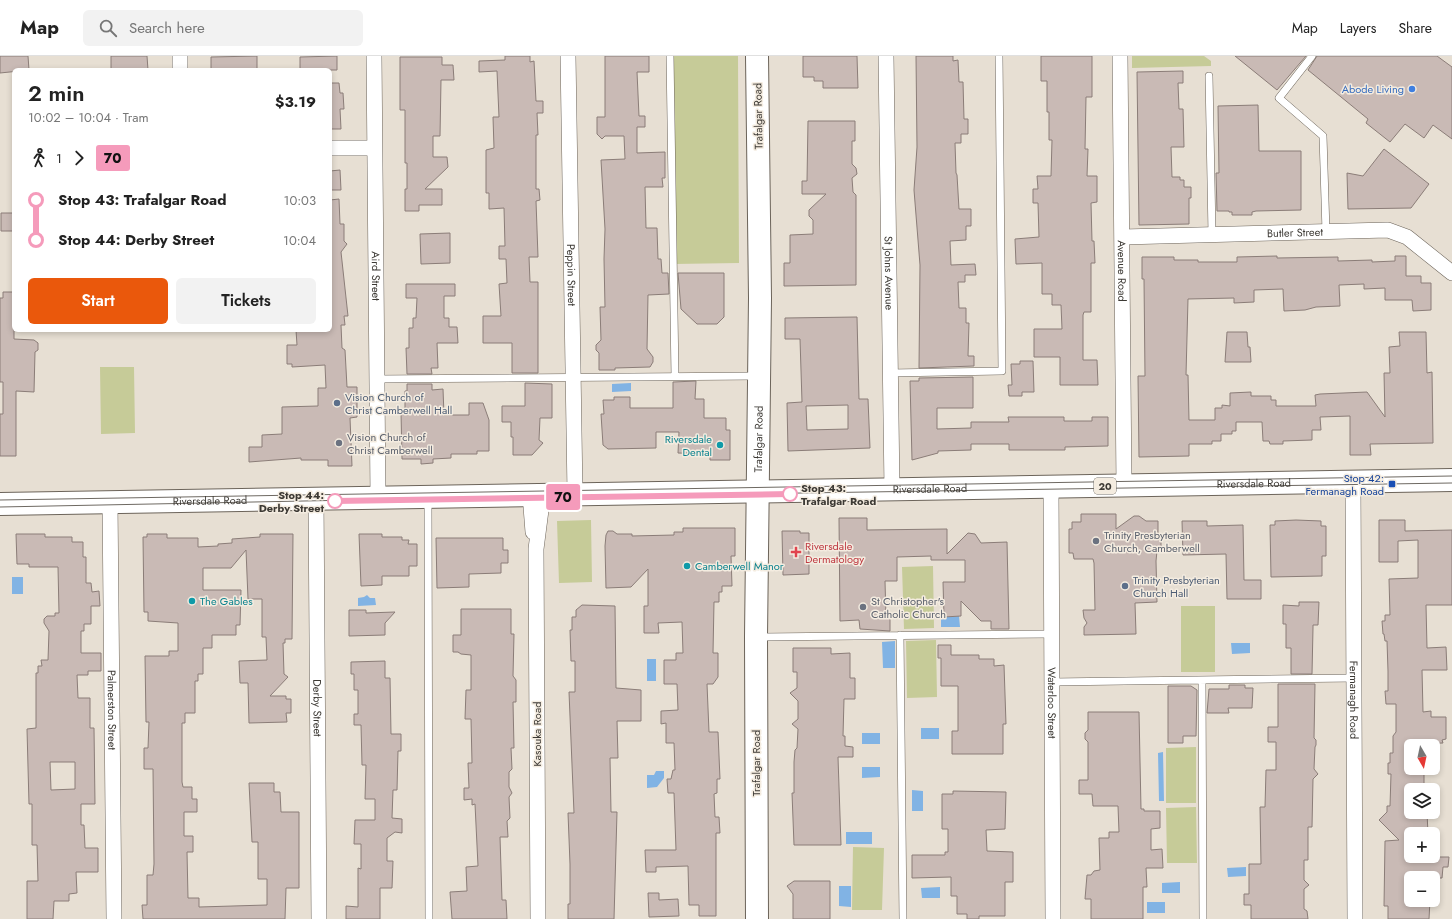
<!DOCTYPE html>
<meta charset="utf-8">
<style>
:root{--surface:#fff;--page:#f2f2f2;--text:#222;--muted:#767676;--line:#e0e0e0;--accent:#ea580c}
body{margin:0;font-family:Jost,sans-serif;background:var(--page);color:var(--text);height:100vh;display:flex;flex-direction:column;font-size:15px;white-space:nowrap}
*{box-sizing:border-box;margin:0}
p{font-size:13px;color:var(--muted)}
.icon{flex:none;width:22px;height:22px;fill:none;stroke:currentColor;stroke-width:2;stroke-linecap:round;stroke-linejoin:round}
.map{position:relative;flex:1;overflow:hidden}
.sheet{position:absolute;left:12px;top:12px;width:320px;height:264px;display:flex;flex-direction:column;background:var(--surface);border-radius:6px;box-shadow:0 2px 6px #0003}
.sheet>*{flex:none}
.badge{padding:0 8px;border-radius:3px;font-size:14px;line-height:26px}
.needle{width:26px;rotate:171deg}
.controls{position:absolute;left:1404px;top:683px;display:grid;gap:8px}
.controls a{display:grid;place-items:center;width:36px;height:36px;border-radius:6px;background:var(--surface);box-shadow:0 2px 6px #0003;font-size:20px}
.map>.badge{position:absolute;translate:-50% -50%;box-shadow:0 0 0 2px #fff}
.legs{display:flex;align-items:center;gap:6px;height:44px;padding:0 16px;font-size:13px}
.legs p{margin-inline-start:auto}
.summary{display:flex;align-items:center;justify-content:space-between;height:68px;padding:0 16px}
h1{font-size:22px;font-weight:600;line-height:30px}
.action{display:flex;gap:8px;margin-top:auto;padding:8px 16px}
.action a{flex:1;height:46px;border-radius:6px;background:var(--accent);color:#fff;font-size:16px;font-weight:600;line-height:46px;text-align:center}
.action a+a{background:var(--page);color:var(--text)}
ul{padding:0 16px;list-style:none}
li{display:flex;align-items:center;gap:14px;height:40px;font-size:15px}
li i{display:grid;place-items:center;width:6px;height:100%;margin:0 5px;background:currentColor}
li i::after{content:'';width:10px;height:10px;margin:-5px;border:3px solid;border-radius:50%;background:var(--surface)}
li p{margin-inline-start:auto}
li:first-child i{background:linear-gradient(#0000 50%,currentColor 0)}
li:last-child i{background:linear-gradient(currentColor 50%,#0000 0)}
header{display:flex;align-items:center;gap:24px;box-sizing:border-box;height:56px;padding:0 20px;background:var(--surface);border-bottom:1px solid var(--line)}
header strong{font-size:19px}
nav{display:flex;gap:22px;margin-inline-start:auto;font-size:14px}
.search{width:280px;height:36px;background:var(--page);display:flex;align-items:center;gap:10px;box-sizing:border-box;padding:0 14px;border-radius:6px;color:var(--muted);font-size:15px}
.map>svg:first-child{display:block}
.green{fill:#c6cb98}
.water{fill:#81b3e4}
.building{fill:#c9bab5;stroke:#8b7d78;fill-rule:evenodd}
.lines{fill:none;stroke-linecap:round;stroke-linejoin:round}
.service-casing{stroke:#6c645a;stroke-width:8}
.minor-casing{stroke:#6c645a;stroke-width:16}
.primary-casing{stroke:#6c645a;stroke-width:24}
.service{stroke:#fff;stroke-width:7}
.minor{stroke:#fff;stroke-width:15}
.primary{stroke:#fff;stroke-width:22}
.tram{stroke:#6e6962;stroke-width:1}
.line-1-casing{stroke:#fff;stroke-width:9}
.line-1{stroke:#f59bbb;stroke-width:6}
.shop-dot{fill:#3f7fe0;stroke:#f4ece0;stroke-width:1.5}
.service-dot{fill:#5c6f8a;stroke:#f4ece0;stroke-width:1.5}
.worship-dot{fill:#6b7280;stroke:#f4ece0;stroke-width:1.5}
.culture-dot{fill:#0f9aa8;stroke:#f4ece0;stroke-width:1.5}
.transit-dot{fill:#1a4fb4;stroke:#f4ece0;stroke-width:1.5}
.stop-1-dot{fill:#fff;stroke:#f59bbb;stroke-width:2}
.health-dot{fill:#e0444e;stroke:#f4ece0;stroke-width:1.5}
.labels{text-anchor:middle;stroke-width:3;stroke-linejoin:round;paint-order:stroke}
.shield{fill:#f4ece0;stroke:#736f68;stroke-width:1}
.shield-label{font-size:10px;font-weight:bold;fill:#3c3934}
.shop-label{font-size:11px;fill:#366cbe;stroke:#f4ece0;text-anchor:end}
.street-label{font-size:11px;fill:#3c3934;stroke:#f4ece0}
.service-label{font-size:11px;fill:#4e5e75;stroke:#f4ece0;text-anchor:start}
.worship-label{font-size:11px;fill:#5b616d;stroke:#f4ece0;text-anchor:start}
.culture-label{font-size:11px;fill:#0d838f;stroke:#f4ece0;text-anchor:start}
.transit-label{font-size:11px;fill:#164399;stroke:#f4ece0;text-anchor:end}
.stop-label{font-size:11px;font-weight:bold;fill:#3c3934;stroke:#f4ece0;text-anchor:start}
.health-label{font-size:11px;fill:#be3a42;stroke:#f4ece0;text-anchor:start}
</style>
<header>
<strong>Map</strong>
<div class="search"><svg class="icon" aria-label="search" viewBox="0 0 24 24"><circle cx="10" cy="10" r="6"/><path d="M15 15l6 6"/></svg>Search here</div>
<nav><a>Map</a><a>Layers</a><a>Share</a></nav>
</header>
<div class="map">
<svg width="1452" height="863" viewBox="0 0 1452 863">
<rect width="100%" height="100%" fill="#e7dfd3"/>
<!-- green -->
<path class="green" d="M672 0H738L739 207 674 208Z
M1132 0H1204L1211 5V10L1132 12Z
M100 311H134L135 377 101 378Z
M591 464 592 526 559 527 557 465Z
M933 510 934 572 904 573 902 511Z
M1181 550H1215V616H1181Z
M936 584 937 641 907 642 906 585Z
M1196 691V747H1166V692Z
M1196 751 1197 807H1167L1166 752Z
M853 791 884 792 882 854H852Z"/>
<!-- water -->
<path class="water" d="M631 327V335L612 336V328Z
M12 521H23V538H12Z
M367 539 370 542H375L376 549 358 550V542L364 541Z
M959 560 960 571H941V561Z
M895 585V612H883L882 586Z
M1231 587H1250V597L1232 598Z
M647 603H656V625H647Z
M921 672H939V683H921Z
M862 677H880V688H862Z
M1163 696 1164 745H1159L1158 697Z
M862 711H880V721L862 722Z
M656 715H664V722L657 731 647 732V719H654Z
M912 734 923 735V755H912Z
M846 776H872V788H846Z
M1246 811V820L1228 821 1227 812Z
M1180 826V837H1162V827Z
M839 830H851V851L839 850Z
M940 831V842H922L921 832Z
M1147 846H1165V857H1147Z"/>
<!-- building -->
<path class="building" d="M0 0H28L29 14 0 17Z
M111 0H147L148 14H111Z
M257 0V14H211V1Z
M337 0V14H300V1Z
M505 0H530V6L534 5 536 45H543V57H537L538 79H536V133H539L540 144 536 145 538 201H529L530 226H538V317H512V287H483V260H501L499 228 507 227 506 203H499V190H505L504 152 489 153V137H486V94L494 92 493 61H499L497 15 479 16V5L505 4Z
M605 0H649V16H637L639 60H645V71H637V97L665 96V122H662L663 131H645L646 172H657L658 203H661L662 217H668L669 238 648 239 647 293 653 301V306L650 311 615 312V314H599V297L596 294V289L601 284 600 251H605L604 203 605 173 601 104 625 103 624 80H605L602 83 597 78V61H605Z
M803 0H857L858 32H823V25H814V21H803Z
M916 0H953V5L958 4 959 26H963L964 63H968V78H961V87H955L956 117 957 119 959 153H971V170H966V184L950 185 951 209 975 208 976 219H965V226H958L959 252H966V267H969L968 300H974V310L919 312 920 209 914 134 917 91Z
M1041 0H1092V41H1086L1085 93H1088L1087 120H1097V146L1091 147 1092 185H1094L1095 207H1091V256H1084L1083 259V304H1097L1098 329H1060V301H1034V273H1062L1061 249H1052V238H1042V207L1016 208 1015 183 1039 181 1038 147H1033V133H1038L1037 120H1051L1052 84H1049V56H1047V25H1041Z
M1235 0H1306L1277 34Z
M1317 0H1437L1452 11V83L1433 69 1424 82 1405 68 1390 86 1366 67 1368 63 1308 14Z
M400 1H442V9H453L454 24H441L440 80H433V101H447L448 111 425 133H442V149H419V155H405V133H407V107H405V54H400Z
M1183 15V27H1178L1179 53H1183L1184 91H1171L1172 121H1180V124H1184V131H1191V142H1189V168L1139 169 1137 16Z
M330 27H339L340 37H343L344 53H340L341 73H330Z
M1258 49 1259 95H1301V154L1256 155 1252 156V159H1232V156H1229V155H1217L1216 117H1219L1218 50Z
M808 65H855V85H852V108L856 112 857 118 852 122 853 136 856 139V229L784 230V207H790V179L813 178V164L809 160V154L826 138H802V125H807Z
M1384 93 1429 128 1411 152 1348 153 1347 117 1363 120Z
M340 114 341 134H330V115Z
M339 143 340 168H344V185L347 188 341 196 348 260H344L345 269H341L342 292 345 294 347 331H357V361L350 362 352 410H328V404H301V402L249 406V391H262V379L282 378V351L318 350V332H326L325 309 292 311V308H287V289H297L296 274H330V144Z
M1 157H14V175H1Z
M450 177V207L421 208 420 178Z
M1277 200V202L1338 201V205L1372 204V206L1395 205V200H1406V220H1421V227H1431V254L1413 255 1412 244H1385V232L1364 233V228L1339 229 1340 250 1316 251 1305 254 1284 255 1283 233 1254 234V246L1234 247V242L1188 243 1186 319H1188L1189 364H1215V352H1222V349L1230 350V337L1251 336V340H1271V344H1276V350H1316L1315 339 1320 338 1367 336 1385 361 1384 317H1390L1389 291 1400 290 1399 276H1426L1427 317 1432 316 1433 387 1370 388 1371 399H1350V360L1320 361 1321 374H1312V384L1283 385V388H1270L1269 385H1263L1262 366H1236V375H1232V378H1221V385H1212V388H1189V400L1139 401 1138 320H1145L1144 223H1142V201H1174V204H1198V206H1237V201Z
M678 217H724V261L717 268H697L681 253Z
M406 228H455V240H444V262H449V271H457L458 287H437L438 312H431L432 318H407L406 292H409V272H413V262H416L417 242H406Z
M3 236H14V283L34 284 38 287V294L35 296 34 336 16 335V400H0V358H3V326H0V242H3Z
M857 261 859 343H868L870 392 788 395 787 347 802 346 800 283H785V262ZM848 349V373L807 374 806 350Z
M1227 276H1247L1248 291H1250L1251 306H1225Z
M1020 305H1033L1034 336H1022V340H1009L1008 329H1012L1011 308H1020Z
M973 321V352H937V373L971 372V366H1009L1008 361H1064V365H1092V361H1108V390L1065 391V394H1009V388H971V394L938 395V397L912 404 910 325H919V322Z
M696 325 695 343H704V362H726V374H730V404H710V398L678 397 679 376H656V392L608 393 603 389 601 358H604L603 344H614V341H630V352H673V326Z
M525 327 552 328V362H540L539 384 543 387 532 399H513V381H511V366H502V350H525Z
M407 328H432V334L443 333 444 359H469V347H483L489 364V395H477V398H451V402L433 403V407L421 408V403H402L401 356H405V335H407Z
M1081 458H1116V473L1134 460H1139L1146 465H1158V481H1161V495H1157L1156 505 1157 546 1135 547 1136 578 1084 579V571L1087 567 1084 562 1083 554H1095L1094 507 1093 503H1074L1073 497H1069V473H1072V466H1081Z
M839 462H867V474L947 473V498L968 477 975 478 981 487 1007 486 1009 573H991V565H981L961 545V560L944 561 943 526H965V504H931V500L897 501V525H885L886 562H890V575L860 573 859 564 840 565Z
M1296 464 1321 465V470H1326V500H1322V520L1271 521 1270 469H1275V465Z
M1379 464H1405V475L1452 474V549H1426L1427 592 1446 591 1447 614H1422L1423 656 1431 655V661H1446V683L1442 684 1443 687 1411 688V712H1424V734H1411V756H1427L1428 778H1411V801H1449L1448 811H1443L1442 822H1411V844H1430L1429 863H1388V850H1384L1385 785 1399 784 1379 764 1387 756V750H1390L1391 718H1388V707H1390V697H1393V680L1396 676V648H1386L1385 635H1388V615L1387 585H1385L1384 578H1383L1382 565H1385V559H1390L1389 523 1418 522V484L1398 485V506H1379Z
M1182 465H1207V470L1243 469 1244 524H1261V543H1227L1226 498 1183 499Z
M683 472H735V500H731L732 530H722V536H719V546H714L713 597H718V621L713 628H707L709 676H718L720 723H717V737L714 738 715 761H719L720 777H716V860H699V849H689L688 810 656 811V816H646L645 794H676L674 737H668L667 723H671L673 714H675L674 687H666V667L661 668V655L678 654 677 628H664V604H676V597H683L682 566 658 567 659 577H644V550H648V513L631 531 606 532 605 490 606 479 608 475H613L617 478H632V480L674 479V476H683Z
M782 475H800V477H809V518L783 519Z
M16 478H45V481H72V486H83V501H86V527H91L92 536 99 535 100 550H91V568H84V575H81V597H101V615H88V619H77L78 642H90V672H94L95 748H81V769H84L85 792H98V816H76L77 837 69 838V845H54L53 863H27V825H38L37 789H32V748H29L27 673 36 672V617H38V610H42L41 604H48L49 575 44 567V563L47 560H55V557H59L58 511H29V508H17ZM50 706H75V733L51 734Z
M147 478H167V482H198V491L218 490V488L232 487V483L260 481V478H293L292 583H285V587H283L284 618 288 621 270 640H286V643H291V657H286L287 666 249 667 248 627H240L239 605 267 604 266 581H262V543H248L246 494 231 512H203V534H241L240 569H236V579H212V592H203V618H198V625H195V657H185V667H182V726L183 731H192V743H197V756H184V780H193V796H187L188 842H199V851L267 849V823H258V786H252L249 727H274V736H280L281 756H299V832H286L285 863H143L142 849H147V819H153L154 808 153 713H144V692H148L149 666H146L145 600H169V595H178V567L148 565V556H144L143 481H147Z
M359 478H382V481H402V484H409L408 488H417V510H409V520H382V529L361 530Z
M436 482H503V494H508V507H501V517L469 518V531L437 532Z
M1299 546H1319L1318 569H1313V572L1312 618H1291V592H1286V568H1283V549L1299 550Z
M582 549 615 550 616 632 641 634V665H617L618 702H610L611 756H617L614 863H568V848H570V808L568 757H574L569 636H575V605H571L570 574H572V561H576V554Z
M461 553H511V578H514L513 620 516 624V646H513L514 692H511L512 713 509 716V731L512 737 509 741 510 762 507 765 508 781H500L502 844H506L507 863H452L450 836 467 835 466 811 478 810 475 748 472 749V743L464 744V732H469L468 707H472L471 663H465L466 634H471V599L461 598 458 596H453V579H461Z
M349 554H366V557L395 556 385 567V579L349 580Z
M938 589H951V599H979V603H994V610L1004 609 1006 668H1003V698H952V675H958V630H941V602H938Z
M793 592H831V598L850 597V622H855V643H844L843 680H845V690L853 691V701H838L841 789H794L792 737H794V706L795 694 797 692 798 673 792 668 798 663V645L790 637 797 632V616H793Z
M385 605V622H390L391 678H401V695H398L397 734H393L392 762 402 763V777L395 776 387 782V805H393L392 832H380V863H346V850L358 851V812L361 813V788H354L355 764H375V743H365L366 709H362L361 669H354V658H358V634H354V618H351V606Z
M1278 628H1315L1314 682 1316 684V689L1315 691 1314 713 1318 718 1313 723 1312 771H1308V804H1304V824L1309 829 1304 833V853L1307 855 1308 863H1251V849H1244V838H1249V808H1261L1260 751H1265L1266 714H1276V686H1268V671H1278Z
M1229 629H1245V632H1253L1252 652H1228L1229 657H1207L1209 633H1229Z
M1168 630H1191L1197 634 1196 680H1183V687H1168Z
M1088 656H1139L1141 753H1144V755H1160V772L1151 773V794L1162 793 1163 812H1146L1147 831H1143V863H1091V843H1085L1087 819H1091L1094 815 1100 814 1099 782H1109V776H1119L1118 750H1093L1092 738H1079V724H1088V686L1085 683V677L1088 674Z
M953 735 1006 736 1005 773 986 774 987 795 1013 796V826H1005V860H979V863H967V858H957V840H951V821L912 822V799H945V796H948V773H942V738H953Z
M794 825H830V863H793V838L787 830Z
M648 837H659V844L678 843 679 860 649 861Z"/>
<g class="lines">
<defs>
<path id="service" d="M670 0 675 320
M1312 0 1279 42 1323 80 1326 176
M1209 20 1212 178
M891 317 1002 315 999 0
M377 323 756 320
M428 444 429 863
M900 579 903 863
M758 581 1051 578
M1202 624 1203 863
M1052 626 1354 622"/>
<g id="minor">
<path d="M180 0V14"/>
<path id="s1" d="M374 0 378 441"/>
<path id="s2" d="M568 0 575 437"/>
<path id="s3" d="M886 0 892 433"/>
<path id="s4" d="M1120 0 1124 430"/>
<path d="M330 92H374"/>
<path id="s5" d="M1123 181 1388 174 1407 181 1452 217"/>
<path id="s6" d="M1353 426 1355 863"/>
<path id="s7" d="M1051 430 1053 863"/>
<path d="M530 438 533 476"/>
<path id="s8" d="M316 442 319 863"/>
<path id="s9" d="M110 446 114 863"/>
<path d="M538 863 536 493 541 454V438"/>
</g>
<g id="primary">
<path id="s10" d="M0 448 1452 424"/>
<path id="s11" d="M757 863 756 581 760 242 757 0"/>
</g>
</defs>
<!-- service casing -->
<use href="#service" class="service-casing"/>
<!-- minor casing -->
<use href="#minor" class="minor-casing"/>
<!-- primary casing -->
<use href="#primary" class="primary-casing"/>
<!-- service -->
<use href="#service" class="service"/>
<!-- minor -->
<use href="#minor" class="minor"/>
<!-- primary -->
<use href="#primary" class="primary"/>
<!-- tram -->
<path class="tram" d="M608 440 1452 427
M0 444 1452 420
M0 451 456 442"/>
</g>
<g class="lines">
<defs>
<path id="line-1" d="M335 445 790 438"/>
</defs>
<!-- line-1 casing -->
<use href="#line-1" class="line-1-casing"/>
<!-- line-1 -->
<use href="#line-1" class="line-1"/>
</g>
<!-- markers -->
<circle class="shop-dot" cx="1412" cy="33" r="4"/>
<g class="service-dot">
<circle cx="337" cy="347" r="4"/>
<circle cx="1125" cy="530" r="4"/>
</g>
<g class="worship-dot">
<circle cx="339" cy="387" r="4"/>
<circle cx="1096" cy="485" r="4"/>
<circle cx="863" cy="551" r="4"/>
</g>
<g class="culture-dot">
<circle cx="720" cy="389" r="4"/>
<circle cx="687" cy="510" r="4"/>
<circle cx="192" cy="545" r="4"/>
</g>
<rect class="transit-dot" x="1388" y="424" width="8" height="8" rx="2"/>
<g class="stop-1-dot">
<circle cx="790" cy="438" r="7"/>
<circle cx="335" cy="445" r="7"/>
</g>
<path class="health-dot" d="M794 490h4v4h4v4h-4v4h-4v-4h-4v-4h4z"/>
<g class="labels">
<!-- shield labels -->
<rect class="shield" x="1094" y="422" width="22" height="16" rx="3"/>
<g class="shield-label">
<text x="1105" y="434">20</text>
</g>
<!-- shop labels -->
<g class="shop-label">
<text x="1404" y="37">Abode Living</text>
</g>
<!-- street labels -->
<g class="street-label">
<text transform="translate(758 60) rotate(-91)" y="4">Trafalgar Road</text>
<text dy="4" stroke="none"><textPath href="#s5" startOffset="172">Butler Street</textPath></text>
<text dy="4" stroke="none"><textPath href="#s4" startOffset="215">Avenue Road</textPath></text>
<text dy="4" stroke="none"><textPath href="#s3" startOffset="217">St Johns Avenue</textPath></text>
<text dy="4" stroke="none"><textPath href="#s2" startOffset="219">Peppin Street</textPath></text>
<text dy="4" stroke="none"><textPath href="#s1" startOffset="220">Aird Street</textPath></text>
<text dy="4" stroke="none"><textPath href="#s11" startOffset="480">Trafalgar Road</textPath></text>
<text dy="4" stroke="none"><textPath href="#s10" startOffset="1254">Riversdale Road</textPath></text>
<text dy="4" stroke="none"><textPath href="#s10" startOffset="930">Riversdale Road</textPath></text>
<text dy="4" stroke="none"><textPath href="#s10" startOffset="210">Riversdale Road</textPath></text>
<text dy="4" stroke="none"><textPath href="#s6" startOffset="218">Fermanagh Road</textPath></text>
<text dy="4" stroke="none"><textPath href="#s7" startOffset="217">Waterloo Street</textPath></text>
<text dy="4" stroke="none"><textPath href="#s8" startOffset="210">Derby Street</textPath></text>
<text dy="4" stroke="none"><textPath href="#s9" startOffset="208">Palmerston Street</textPath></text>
<text transform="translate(537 678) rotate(-90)" y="4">Kasouka Road</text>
<text transform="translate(756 707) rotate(-90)" y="4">Trafalgar Road</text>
</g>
<!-- service labels -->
<g class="service-label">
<text x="345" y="345">Vision Church of<tspan x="345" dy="13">Christ Camberwell Hall</tspan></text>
<text x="1133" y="528">Trinity Presbyterian<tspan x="1133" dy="13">Church Hall</tspan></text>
</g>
<!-- worship labels -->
<g class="worship-label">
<text x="347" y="385">Vision Church of<tspan x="347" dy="13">Christ Camberwell</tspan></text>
<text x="1104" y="483">Trinity Presbyterian<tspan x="1104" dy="13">Church, Camberwell</tspan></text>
<text x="871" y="549">St Christopher's<tspan x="871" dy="13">Catholic Church</tspan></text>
</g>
<!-- culture labels -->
<g class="culture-label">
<text x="712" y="387" text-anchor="end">Riversdale<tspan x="712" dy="13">Dental</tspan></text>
<text x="695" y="514">Camberwell Manor</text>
<text x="200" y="549">The Gables</text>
</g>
<!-- transit labels -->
<g class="transit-label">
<text x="1384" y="426">Stop 42:<tspan x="1384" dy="13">Fermanagh Road</tspan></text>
</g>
<!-- stop labels -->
<g class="stop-label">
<text x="801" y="436">Stop 43:<tspan x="801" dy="13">Trafalgar Road</tspan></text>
<text x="324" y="443" text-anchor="end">Stop 44:<tspan x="324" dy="13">Derby Street</tspan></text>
</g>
<!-- health labels -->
<g class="health-label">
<text x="805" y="494">Riversdale<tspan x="805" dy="13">Dermatology</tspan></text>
</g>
</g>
</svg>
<div class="controls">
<a><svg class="needle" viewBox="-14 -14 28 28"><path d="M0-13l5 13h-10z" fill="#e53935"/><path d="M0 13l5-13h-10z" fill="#767676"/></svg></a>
<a><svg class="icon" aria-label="layers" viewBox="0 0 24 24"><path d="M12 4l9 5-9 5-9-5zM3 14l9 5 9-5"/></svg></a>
<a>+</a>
<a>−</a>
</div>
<b class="badge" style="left:563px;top:441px;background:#f59bbb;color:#111">70</b>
<section class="sheet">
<div class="summary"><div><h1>2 min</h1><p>10:02 – 10:04 · Tram</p></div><b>$3.19</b></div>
<div class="legs"><svg class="icon" aria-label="walk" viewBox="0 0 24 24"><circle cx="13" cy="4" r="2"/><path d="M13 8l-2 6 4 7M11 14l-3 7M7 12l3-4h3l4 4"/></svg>1<svg class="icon" aria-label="forward" viewBox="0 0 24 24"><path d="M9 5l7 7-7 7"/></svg><b class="badge" style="background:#f59bbb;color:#111">70</b></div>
<ul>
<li><i style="color:#f59bbb"></i><b>Stop 43: Trafalgar Road</b><p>10:03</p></li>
<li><i style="color:#f59bbb"></i><b>Stop 44: Derby Street</b><p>10:04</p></li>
</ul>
<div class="action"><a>Start</a><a>Tickets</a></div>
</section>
</div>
